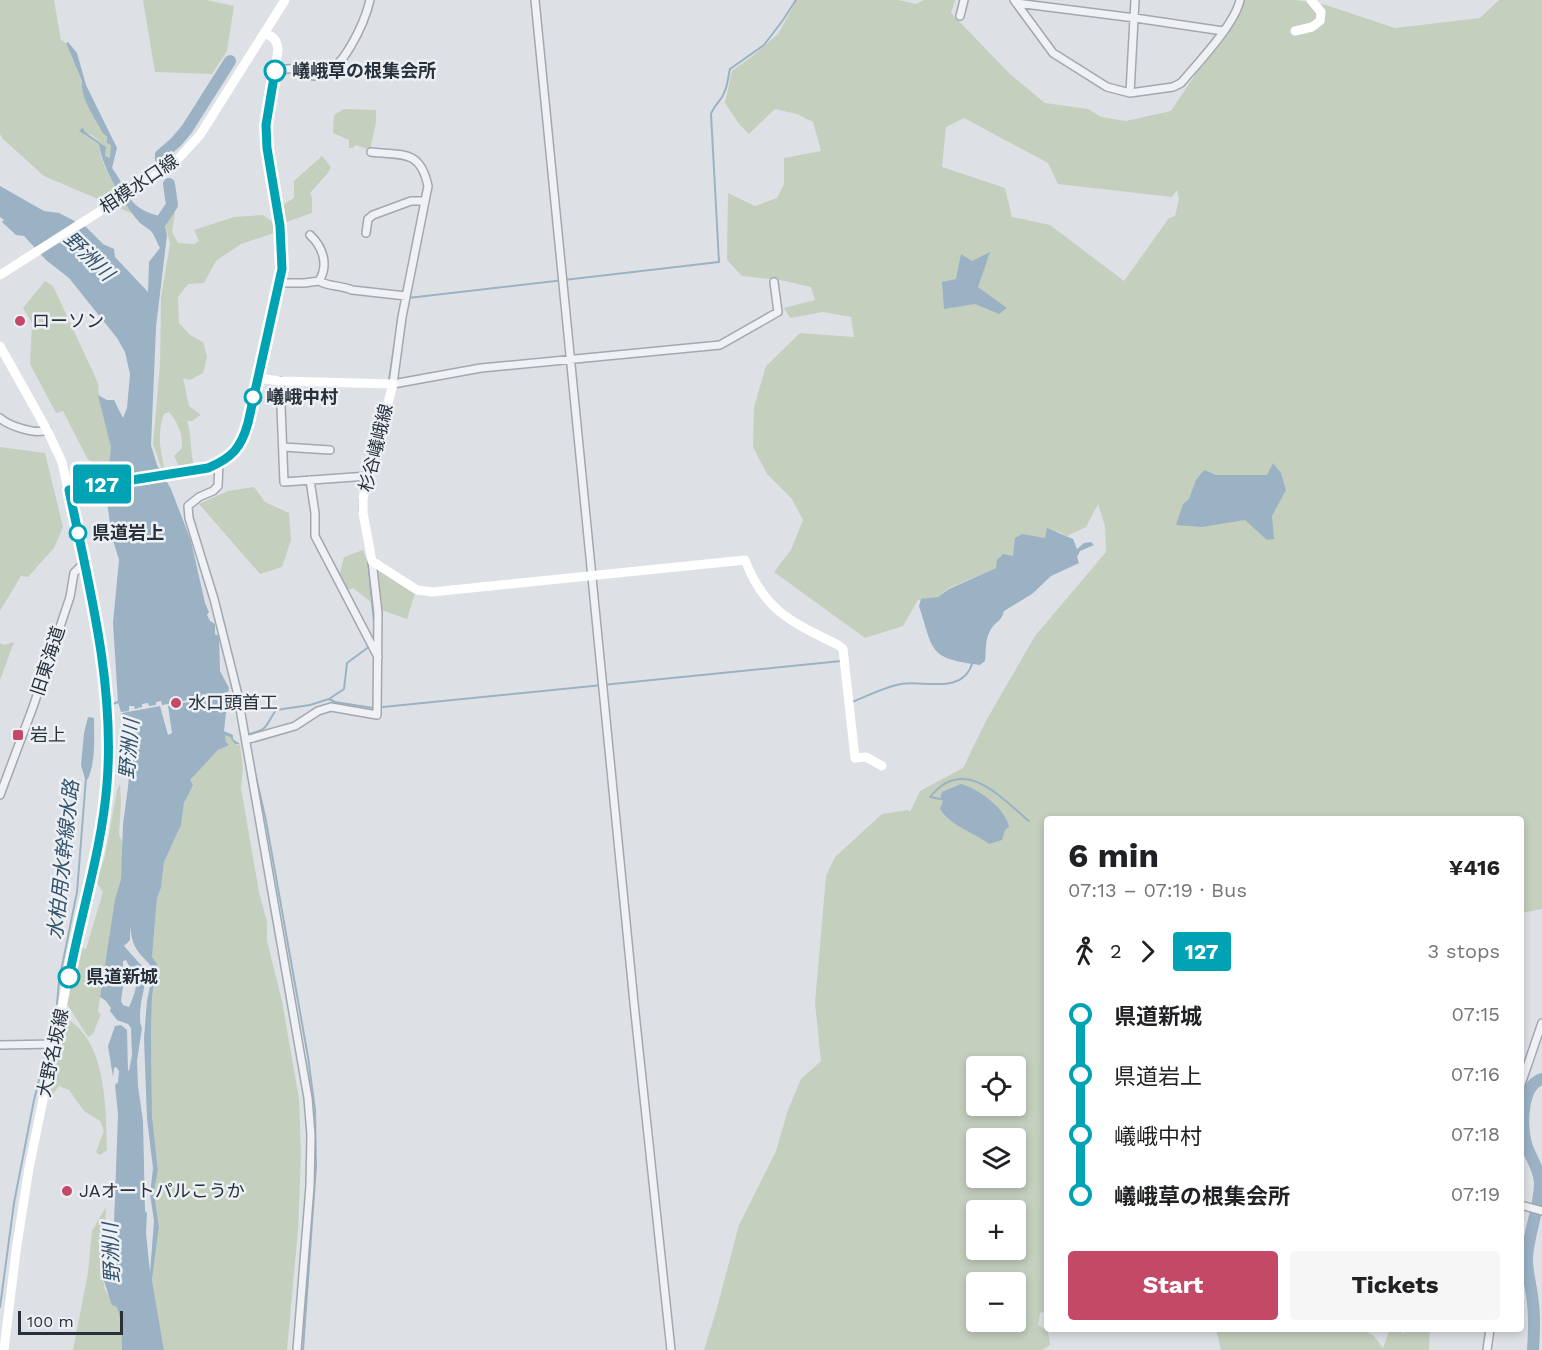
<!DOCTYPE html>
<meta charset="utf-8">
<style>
:root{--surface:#fff;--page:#f6f6f6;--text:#202124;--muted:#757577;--accent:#c44967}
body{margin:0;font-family:"Work Sans","Noto Sans JP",sans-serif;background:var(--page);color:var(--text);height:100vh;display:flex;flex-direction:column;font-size:22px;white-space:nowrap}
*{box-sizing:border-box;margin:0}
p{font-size:20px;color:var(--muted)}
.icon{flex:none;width:33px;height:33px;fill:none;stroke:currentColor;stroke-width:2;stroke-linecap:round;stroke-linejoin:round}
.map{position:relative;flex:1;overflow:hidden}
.side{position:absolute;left:1044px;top:816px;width:480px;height:516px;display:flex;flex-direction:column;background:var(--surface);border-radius:6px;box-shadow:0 3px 9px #0003}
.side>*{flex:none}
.badge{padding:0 12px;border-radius:4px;font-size:21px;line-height:39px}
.fabs{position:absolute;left:966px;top:1056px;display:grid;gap:12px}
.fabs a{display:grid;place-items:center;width:60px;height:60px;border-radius:6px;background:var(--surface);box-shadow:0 3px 9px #0003;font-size:30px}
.scale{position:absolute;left:18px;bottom:15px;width:105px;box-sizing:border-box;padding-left:6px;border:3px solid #27303b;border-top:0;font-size:16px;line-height:21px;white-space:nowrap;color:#27303b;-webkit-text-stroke:4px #ecf0f4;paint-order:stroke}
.map>.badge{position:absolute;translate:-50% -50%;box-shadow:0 0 0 3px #fff}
.legs{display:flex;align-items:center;gap:9px;height:66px;padding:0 24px;font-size:20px}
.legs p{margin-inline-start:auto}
.head{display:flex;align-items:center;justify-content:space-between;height:102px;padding:0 24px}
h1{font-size:33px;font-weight:700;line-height:45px}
.cta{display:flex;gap:12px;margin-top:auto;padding:12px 24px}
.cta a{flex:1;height:69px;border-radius:6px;background:var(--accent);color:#fff;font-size:24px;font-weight:700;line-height:69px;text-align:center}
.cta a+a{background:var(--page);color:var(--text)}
ul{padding:0 24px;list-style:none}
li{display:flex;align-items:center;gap:21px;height:60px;font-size:22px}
li i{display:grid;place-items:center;width:9px;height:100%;margin:0 8px;background:currentColor}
li i::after{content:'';width:15px;height:15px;margin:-8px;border:4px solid;border-radius:50%;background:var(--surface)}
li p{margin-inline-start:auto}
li:first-child i{background:linear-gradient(#0000 50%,currentColor 0)}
li:last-child i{background:linear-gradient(currentColor 50%,#0000 0)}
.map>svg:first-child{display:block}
.green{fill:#c4cfbe;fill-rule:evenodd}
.water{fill:#9ab2c4;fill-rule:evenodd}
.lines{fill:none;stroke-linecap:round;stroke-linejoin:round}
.stream{stroke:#9ab2c4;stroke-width:2}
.river{stroke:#9ab2c4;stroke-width:12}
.street-casing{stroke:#a3a8af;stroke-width:10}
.street{stroke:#eff1f4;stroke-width:7}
.secondary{stroke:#fff;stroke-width:9}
.line-1-casing{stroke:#fff;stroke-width:14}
.line-1{stroke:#00a3b4;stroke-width:9}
.stop-1-dot{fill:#fff;stroke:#00a3b4;stroke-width:3}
.poi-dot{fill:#c44967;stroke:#ecf0f4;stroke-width:2}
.labels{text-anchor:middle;stroke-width:5;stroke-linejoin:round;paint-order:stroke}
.stop-label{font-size:18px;font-weight:bold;fill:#27303b;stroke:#ecf0f4;text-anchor:start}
.street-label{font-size:18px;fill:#27303b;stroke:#ecf0f4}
.poi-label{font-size:18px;fill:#27303b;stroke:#ecf0f4;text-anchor:start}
.water-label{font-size:20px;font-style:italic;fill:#35536c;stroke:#ecf0f4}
</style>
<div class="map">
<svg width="1542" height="1350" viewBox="0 0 1542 1350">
<rect width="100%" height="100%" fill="#dde1e6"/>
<!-- green -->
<path class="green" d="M0 0H54L61 40 66 43 82 81C80 100 101 129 112 145L110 158 105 156 106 147 92 135 79 131 99 144C101 170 120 192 133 214L44 176 3 139 0 134Z
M143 0H206L234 6 227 51 212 74 155 72Z
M797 0H898L916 4 924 0H955L951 13 1010 74 1045 103 1088 109 1101 117 1126 121 1171 111 1245 0H1296L1326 5 1395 28 1480 18 1499 0H1542V909L1521 913V819H1047V1311L1040 1313 1038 1325 1048 1331 1050 1345 1042 1350H704L717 1308 739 1225 776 1151 788 1110 801 1079 821 1061 815 1003 826 876 835 857 882 814 908 810 910 812 920 791 963 768 987 719 1035 636 1106 552 1105 526 1098 504 1086 527 1067 536 1057 531 996 568 949 588 938 597 918 600 903 626 865 638 774 572 791 550 803 520 792 499 767 474 753 447 754 407 766 366 800 333 854 337 851 317 823 312 790 318 784 308 815 300 811 287 785 281 742 276 727 260 728 193 755 206 777 198 784 184V158L821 151 813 122 797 114 775 109 749 134 739 124 725 103 732 71 755 54 778 34ZM964 118 1048 163 1058 184 1172 197 1177 190 1179 199 1175 216 1169 218 1124 281 1050 225 1012 217 1005 188 942 167 946 127ZM976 1066H1016V1106H976ZM976 1138H1016V1178H976ZM976 1210H1016V1250H976ZM976 1282H1016V1322H976Z
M344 109 376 110V122L370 150 356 145 353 148H349V140L333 133 334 115Z
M322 156 331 167 328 173 310 193 312 198V213L284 223 279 207 294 198V181Z
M168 206 175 213 172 232 178 243 194 244 199 241 194 230 234 217 263 215 277 225V232L241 244 216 261 204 283 188 284 178 297 179 323 190 335 203 342 207 357 203 373 190 380 183 378 189 406 201 415 192 421H187C192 436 190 451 194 466L180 468 174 456 182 448C183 434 178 423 169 412L164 414C157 434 160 448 164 467L162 470 153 444 160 366 161 297 170 244 162 211Z
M45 281 53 286 98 383C98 413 120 447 108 476L103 474 97 463 95 466 87 458 63 411 56 413 30 364 32 323 23 308Z
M0 447 45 453 63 527 54 548 28 577 21 576 0 611Z
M254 487 265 502 289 513 291 540 282 567 260 574 199 504 228 491Z
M363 550 367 561 371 602 353 588 346 591 339 576 344 557Z
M377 569 415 593 407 619 381 610Z
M14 642 0 680V643L4 645Z
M224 735H228L237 745 240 744 243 768 241 788 259 892 267 922V941L282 1001 299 1099 301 1154 298 1230 287 1350H164L152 1280 159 1227 154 1192 158 1170 152 1116 151 1033 152 998 157 972 152 957 157 898 161 888 164 862 181 825 184 803 192 786 190 780 207 761 226 743Z
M120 784 121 802 119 835 122 841V859L121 879 115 899 98 1012 101 1014 93 1034 88 1037 67 1004 77 947 86 949 103 892 96 882 105 856 117 790Z
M65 1018C107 1039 106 1110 107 1150L100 1155 96 1152 104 1131 100 1121 84 1111 69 1090 59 1086 49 1099Z
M106 1207 103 1278 105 1290 117 1307 121 1322 122 1350H73L88 1273 92 1231Z
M1216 1329H1359L1373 1335 1383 1348 1389 1332 1393 1329H1400L1403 1334 1406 1329H1430L1429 1350H1221Z"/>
<!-- water -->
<path class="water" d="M68 42 77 53 86 85 117 148 112 168C132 196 126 208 163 217L167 235 156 327 151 445 157 465 171 489 191 541 205 603 209 612 207 615 210 621 215 624V634L219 636 220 671 229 688 228 693 162 705 161 701 156 702V705L149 706 148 703 142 704V707L135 709 134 706H129V711L121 712 118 702 113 623 119 560 112 537 106 495 95 466 97 462 103 474 108 476 111 447 98 395 107 400H114L123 418 127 408 130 374 125 352 117 338 69 278 46 260 24 236 16 235 2 222 4 220 0 217V186L44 211 59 213 86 227 103 244 114 249 115 257 148 292 149 262 160 248C157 243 155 236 151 231 148 228 143 226 140 223 125 206 101 166 99 144L79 131 83 127 84 131 106 147 105 156 110 158 111 145 107 143V137L103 133C95 118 80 98 82 81L66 43Z
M990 252 978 287 1007 308 999 314 975 304 944 309 942 282 956 279 961 254 972 261Z
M1273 463 1281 473 1286 490 1272 516 1274 539 1267 540 1245 520 1202 527 1176 525 1183 504 1189 499 1196 480 1204 470 1216 475H1267Z
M1047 528 1073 539 1077 549 1084 543 1091 542 1094 545 1080 551 1077 557 1079 563 1051 576 1032 594 1004 611C1001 623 995 621 990 631 985 639 986 651 985 661L980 665C928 658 934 652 919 606L921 599 938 597 949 589 996 568 997 560 1003 554 1013 556 1015 538 1022 534 1045 538Z
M228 694 224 731 233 735V739L240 744H235L230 737 225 735 226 742 229 745 218 750 190 780 193 785 184 803 181 825 164 862 161 888 157 898 152 957 157 964 152 998 151 1033 152 1116 158 1170 154 1192 159 1227 152 1280 164 1350H122L121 1322 117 1307 112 1305 103 1278 104 1248 114 1242 120 1232 117 1224 114 1223 118 1114 115 1085 118 1082 119 1071 116 1067 114 1068 113 1077 108 1046 115 1026 121 1025 127 1030 128 1070 129 1071 132 1055 131 1028 128 1024 117 1020 110 1011 111 1008 106 1001 100 997 115 899 121 879 123 824 128 787 130 763 124 761 123 740 125 729 122 713 160 706 168 735 172 733 168 706ZM130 926C131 934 132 942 137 950 142 958 150 962 153 971L147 1001 144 1038 147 1119 153 1168 150 1194 154 1221 150 1272 146 1233 147 1213 145 1211 143 1121 138 1086 137 1061 142 1028C136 1018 145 982 149 970L140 964 124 946 130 940ZM126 960C137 982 140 982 129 1007L123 1005 121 1001 123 987V961Z
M88 717 94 718C94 739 96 759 88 779H85L81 765 84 733Z
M961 784C979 789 1006 809 1009 827L1005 830 1002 840 989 844C973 832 951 826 940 809L943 801 940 799 942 792Z"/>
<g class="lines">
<!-- stream -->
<path class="stream" d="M408 298 719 262 711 114C714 105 721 101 724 93 728 85 728 77 730 69L764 45 783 20 796 0
M389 380 395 342
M359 499V511
M368 561 375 633
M329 699 344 689 347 663 370 646
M852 702C868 696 884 687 901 684 924 680 962 695 972 664
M113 704 118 702
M246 735C270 729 264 727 276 710L310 705 329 699 335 702 373 708 841 661
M249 746 266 821 308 1057 315 1110 316 1166 303 1350
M940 799 930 797C964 754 1001 798 1029 821
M57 1004 59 981 77 892 86 778
M0 1307 14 1203 34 1100 47 1048"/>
<!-- river -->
<path class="river" d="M161 159V155L176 142 187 129 230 61
M159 232 158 226 172 205 169 184
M1533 1350C1534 1335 1535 1320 1533 1304 1532 1289 1527 1274 1527 1259 1528 1233 1540 1208 1540 1182 1539 1168 1530 1157 1526 1144 1521 1126 1521 1085 1542 1079"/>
<defs>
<path id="street" d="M535 0 635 1013 671 1350
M1014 0 1053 53 1107 87 1130 93 1173 87 1181 83C1198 63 1235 24 1240 0
M1016 3 1135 18 1223 31
M960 16 964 0
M275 70C281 70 288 68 294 69 301 71 307 76 316 76 342 76 365 21 370 0
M1130 93 1135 0
M371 152C401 156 420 148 428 186L402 317 393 384 481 368 720 345 778 312 774 282
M366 233 368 219 373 215 411 201H425
M310 235C323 247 329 265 319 281
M279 283H304L319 281C329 287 341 285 352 290L406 296
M280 381 284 482 368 476
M0 418C9 426 36 435 47 430
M283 447 330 450
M219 463 218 486 213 491 199 497 188 506 189 518 214 599 237 691 308 1098 311 1135 310 1186 297 1350
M310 480 315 513V536L378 657
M69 490 208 468C224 461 237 453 244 436L258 378
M246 740 295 726 318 711 331 707 377 715 378 613 372 561
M0 795 33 707 70 597 74 573 84 563
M0 1045 56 1044
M1521 1084 1542 1023
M1521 1205 1542 1211
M1487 1350 1490 1329"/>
</defs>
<!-- street casing -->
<use href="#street" class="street-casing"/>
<!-- street -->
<use href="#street" class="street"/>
<!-- secondary -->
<path class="secondary" d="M1295 31 1312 27 1320 21 1321 12 1311 0
M264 33C274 37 277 40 278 50L266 125 267 148 280 226 282 269 258 378 280 381 393 384 363 498V513L372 561 417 590 432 592 745 560C765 612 792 622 838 645L843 649 855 758 866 757 882 766
M0 275 152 178 179 158 200 135 285 0
M0 346 47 430 62 462 93 602 100 647 106 693 108 751 103 819 72 958 29 1168 16 1251 4 1350"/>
</g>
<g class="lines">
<defs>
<path id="line-1" d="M69 977C81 913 102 849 107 784 115 684 89 586 69 490L208 468C232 458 241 448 248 423L282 269 280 226 267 148 266 125 275 71"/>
</defs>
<!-- line-1 casing -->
<use href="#line-1" class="line-1-casing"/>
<!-- line-1 -->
<use href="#line-1" class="line-1"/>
</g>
<!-- markers -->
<g class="stop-1-dot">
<circle cx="275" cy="71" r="10"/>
<circle cx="253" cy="397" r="8"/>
<circle cx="78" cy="533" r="8"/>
<circle cx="69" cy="977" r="10"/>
</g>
<g class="poi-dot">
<circle cx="20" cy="321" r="6"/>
<circle cx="176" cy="703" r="6"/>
<rect x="12" y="729" width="12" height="12" rx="3"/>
<circle cx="67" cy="1191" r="6"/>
</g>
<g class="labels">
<!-- stop labels -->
<g class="stop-label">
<text x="292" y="77">嶬峨草の根集会所</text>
<text x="266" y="403">嶬峨中村</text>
<text x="92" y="539">県道岩上</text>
<text x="86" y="983">県道新城</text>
</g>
<!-- street labels -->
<g class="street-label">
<text transform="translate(139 184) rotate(-34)" y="6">相模水口線</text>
<text transform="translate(376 448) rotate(-76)" y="6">杉谷嶬峨線</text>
<text transform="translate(48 661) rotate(-72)" y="6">旧東海道</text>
<text transform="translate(53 1053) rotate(-78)" y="6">大野名坂線</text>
</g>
<!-- poi labels -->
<g class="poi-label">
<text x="32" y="327">ローソン</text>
<text x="188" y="709">水口頭首工</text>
<text x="30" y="741">岩上</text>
<text x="79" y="1197">JAオートパルこうか</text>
</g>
<!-- water labels -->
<g class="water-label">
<text transform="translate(89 256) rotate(44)" y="7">野洲川</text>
<text transform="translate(129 749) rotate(-85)" y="7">野洲川</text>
<text transform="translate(63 860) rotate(-84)" y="7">水柏用水幹線水路</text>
<text transform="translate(111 1253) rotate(-92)" y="7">野洲川</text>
</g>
</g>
</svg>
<div class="fabs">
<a><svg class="icon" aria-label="locate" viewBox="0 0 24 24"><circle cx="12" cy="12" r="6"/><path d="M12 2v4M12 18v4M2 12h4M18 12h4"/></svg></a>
<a><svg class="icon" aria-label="layers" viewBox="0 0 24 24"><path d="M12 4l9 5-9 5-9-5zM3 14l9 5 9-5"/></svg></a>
<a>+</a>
<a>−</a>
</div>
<div class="scale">100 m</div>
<b class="badge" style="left:102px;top:484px;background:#00a3b4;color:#fff">127</b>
<section class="side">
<div class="head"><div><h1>6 min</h1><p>07:13 – 07:19 · Bus</p></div><b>¥416</b></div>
<div class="legs"><svg class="icon" aria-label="walk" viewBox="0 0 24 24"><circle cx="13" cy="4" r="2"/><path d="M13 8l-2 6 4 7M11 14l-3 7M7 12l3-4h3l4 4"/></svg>2<svg class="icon" aria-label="forward" viewBox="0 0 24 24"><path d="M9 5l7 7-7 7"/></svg><b class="badge" style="background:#00a3b4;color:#fff">127</b><p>3 stops</p></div>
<ul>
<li><i style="color:#00a3b4"></i><b>県道新城</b><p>07:15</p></li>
<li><i style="color:#00a3b4"></i><span>県道岩上</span><p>07:16</p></li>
<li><i style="color:#00a3b4"></i><span>嶬峨中村</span><p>07:18</p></li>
<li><i style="color:#00a3b4"></i><b>嶬峨草の根集会所</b><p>07:19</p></li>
</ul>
<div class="cta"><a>Start</a><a>Tickets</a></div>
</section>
</div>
